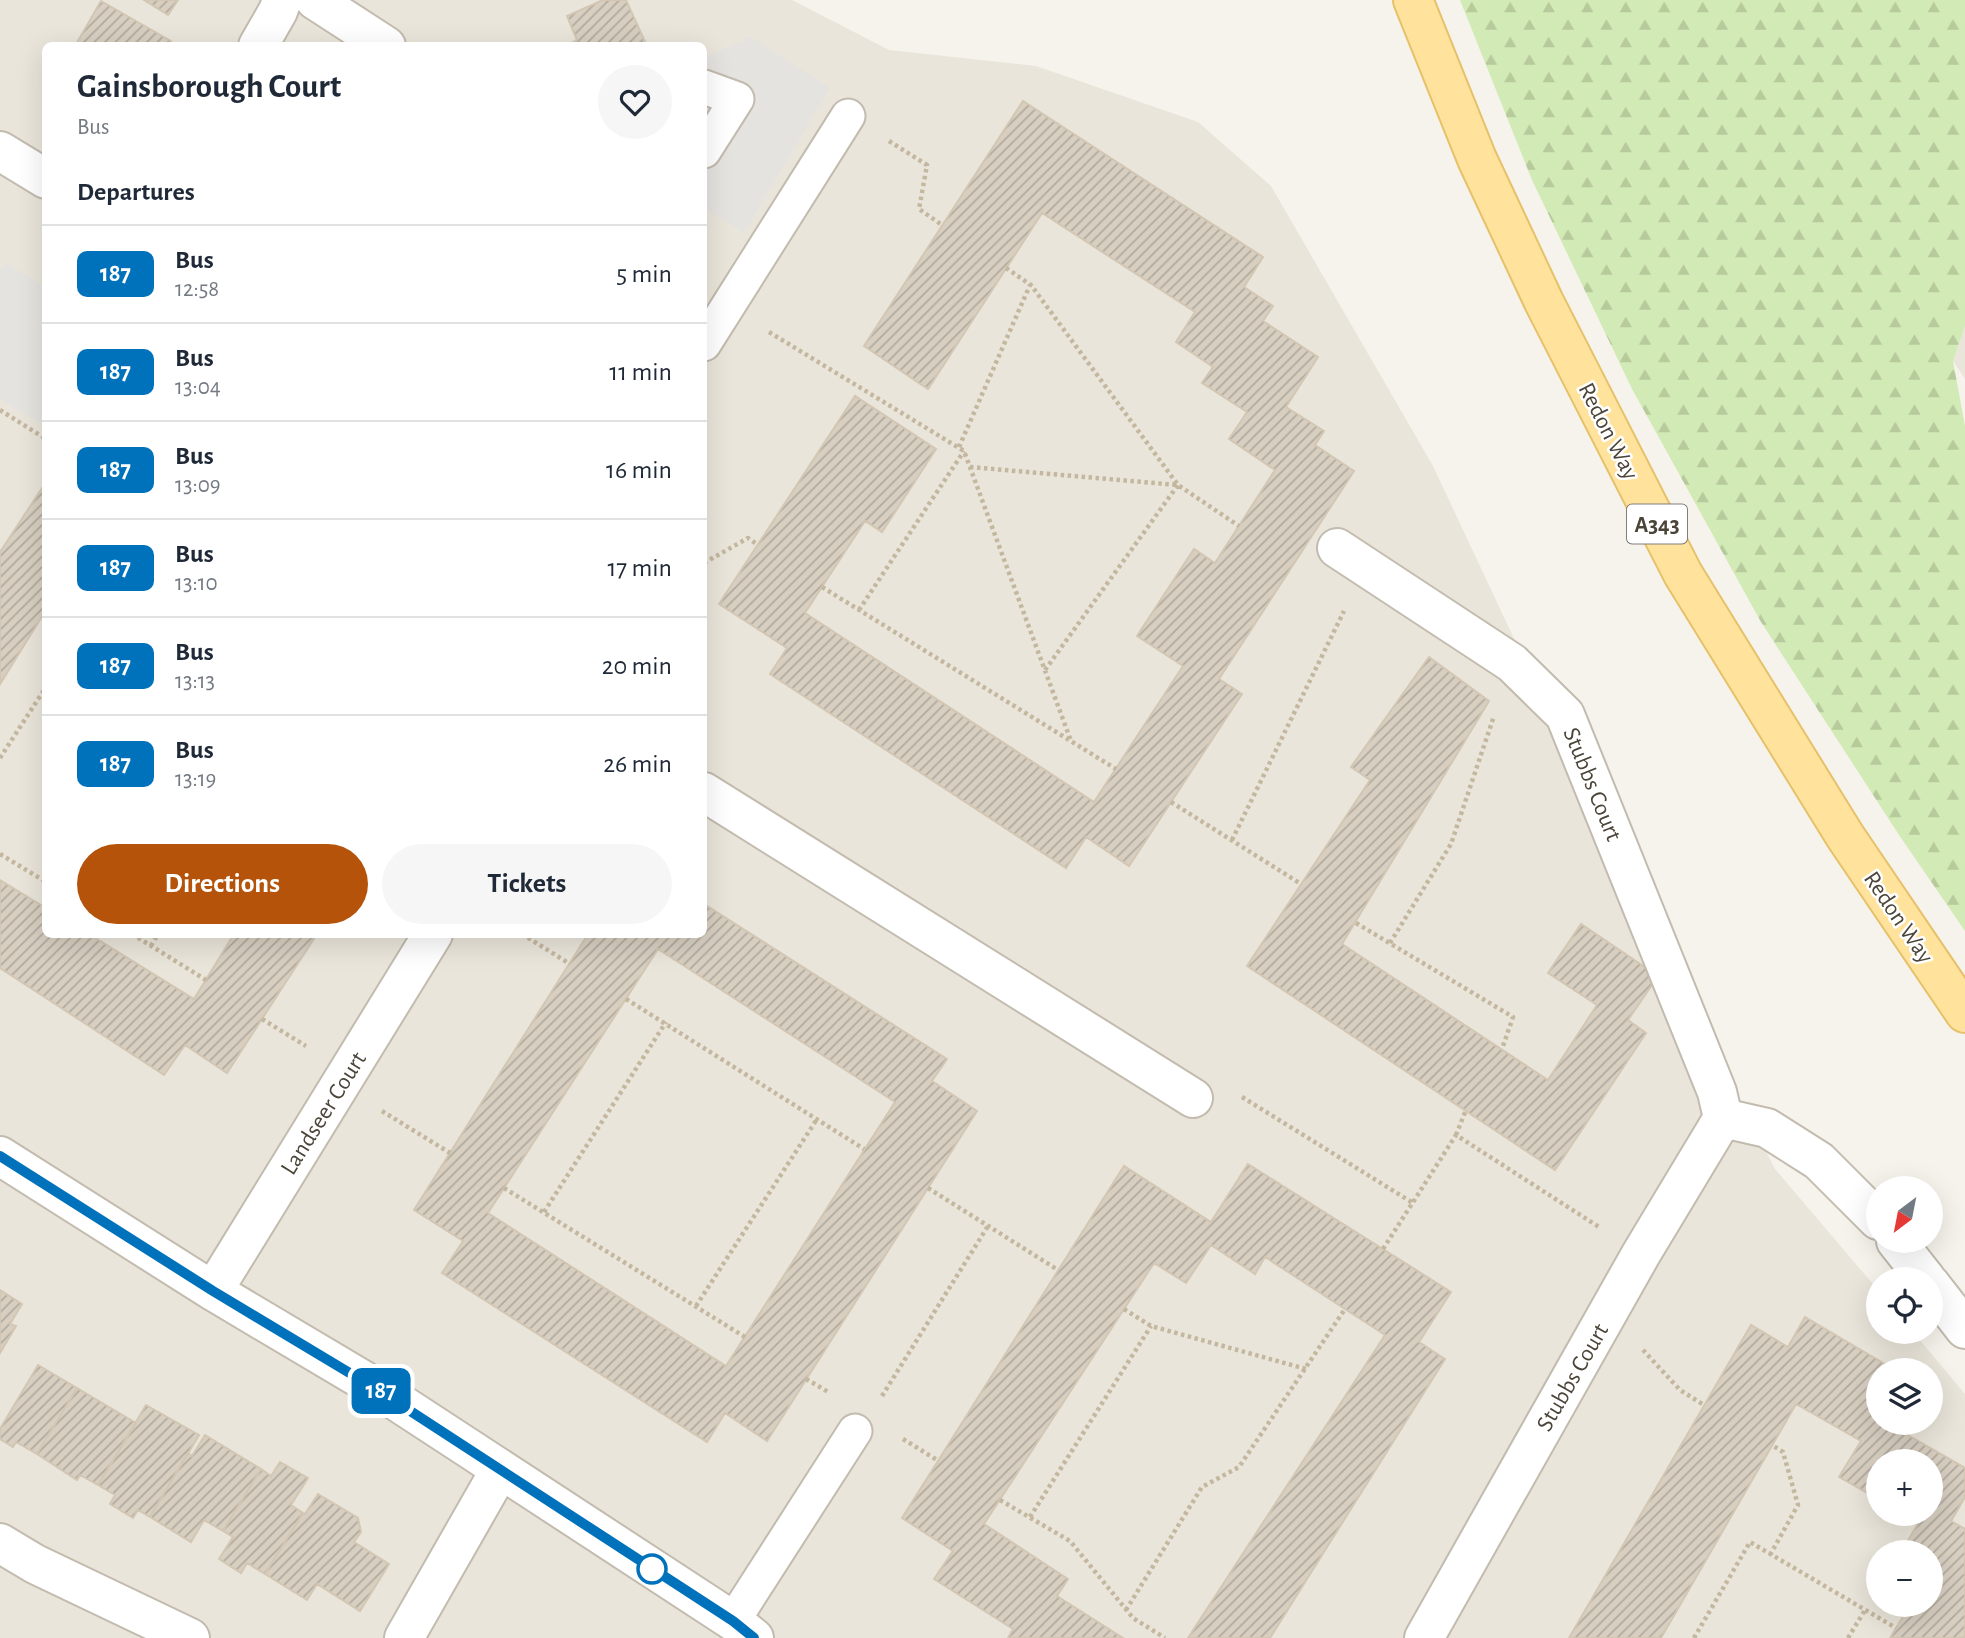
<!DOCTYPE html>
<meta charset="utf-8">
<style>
:root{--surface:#fff;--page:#f6f6f7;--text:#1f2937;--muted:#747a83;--line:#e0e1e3;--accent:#b45309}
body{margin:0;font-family:"Alegreya Sans",sans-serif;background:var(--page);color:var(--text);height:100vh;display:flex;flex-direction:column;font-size:26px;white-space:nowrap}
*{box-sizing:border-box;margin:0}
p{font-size:23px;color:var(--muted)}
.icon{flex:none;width:38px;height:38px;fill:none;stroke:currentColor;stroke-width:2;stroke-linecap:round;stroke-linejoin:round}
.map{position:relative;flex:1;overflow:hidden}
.drawer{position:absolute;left:42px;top:42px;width:665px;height:896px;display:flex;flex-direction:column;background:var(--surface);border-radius:10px;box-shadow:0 7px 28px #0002}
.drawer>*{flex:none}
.badge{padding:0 14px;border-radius:10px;font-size:24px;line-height:46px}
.needle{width:46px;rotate:212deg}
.buttons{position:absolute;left:1866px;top:1176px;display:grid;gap:14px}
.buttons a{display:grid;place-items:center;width:77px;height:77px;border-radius:50%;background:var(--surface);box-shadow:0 7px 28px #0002;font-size:35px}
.map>.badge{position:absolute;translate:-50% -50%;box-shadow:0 0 0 4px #fff}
h2{padding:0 35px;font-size:26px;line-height:63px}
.round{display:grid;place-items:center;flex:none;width:74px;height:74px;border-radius:37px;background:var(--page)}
.head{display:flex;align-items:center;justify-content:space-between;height:119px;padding:0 35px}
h1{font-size:33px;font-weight:600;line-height:52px}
.button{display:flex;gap:14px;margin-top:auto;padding:14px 35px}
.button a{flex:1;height:80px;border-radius:42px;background:var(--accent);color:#fff;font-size:28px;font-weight:600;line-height:80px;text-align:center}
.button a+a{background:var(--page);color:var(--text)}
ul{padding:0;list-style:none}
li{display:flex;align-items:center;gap:21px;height:98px;padding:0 35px;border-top:2px solid var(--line)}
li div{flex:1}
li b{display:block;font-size:26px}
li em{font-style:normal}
li .badge{min-width:77px;font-weight:700;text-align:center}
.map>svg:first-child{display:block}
.residential{fill:#eae5da;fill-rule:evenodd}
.forest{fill:url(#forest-firs)}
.parking{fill:#e5e3e0}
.building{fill:url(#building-hatch);stroke:#d3c7b4;stroke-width:2;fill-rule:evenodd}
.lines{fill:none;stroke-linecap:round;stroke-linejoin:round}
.service-casing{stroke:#c2bbae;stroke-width:37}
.minor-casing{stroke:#c2bbae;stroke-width:42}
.primary-casing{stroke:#e6c16a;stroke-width:42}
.path{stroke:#c4b79f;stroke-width:4.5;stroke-dasharray:3.5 3.5;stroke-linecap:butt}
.service{stroke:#fff;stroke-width:33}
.minor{stroke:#fff;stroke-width:38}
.primary{stroke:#ffe39c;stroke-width:38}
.line-casing{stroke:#fff;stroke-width:16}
.line{stroke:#0072bc;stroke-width:10}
.stop-dot{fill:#fff;stroke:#0072bc;stroke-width:3.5}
.labels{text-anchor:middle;stroke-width:5;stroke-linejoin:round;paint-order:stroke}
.shield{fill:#fff;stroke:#817c74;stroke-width:2}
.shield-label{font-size:23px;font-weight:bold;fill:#4b4439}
.street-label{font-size:24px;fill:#4b4439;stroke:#fff}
</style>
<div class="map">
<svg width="1965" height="1638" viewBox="0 0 1965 1638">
<defs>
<pattern id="forest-firs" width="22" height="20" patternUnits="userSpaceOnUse" patternTransform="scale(1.75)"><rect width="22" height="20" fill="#d2eab5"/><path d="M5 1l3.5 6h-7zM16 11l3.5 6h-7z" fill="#b6ca9c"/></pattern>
<pattern id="building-hatch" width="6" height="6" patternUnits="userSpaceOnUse" patternTransform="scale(1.75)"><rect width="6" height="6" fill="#d8cfc1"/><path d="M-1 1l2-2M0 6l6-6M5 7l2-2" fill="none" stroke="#b1aa9e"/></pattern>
</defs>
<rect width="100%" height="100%" fill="#f6f3ec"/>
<!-- residential -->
<path class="residential" d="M0 0H792L889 50 1036 66 1198 122 1271 186 1433 466 1646 920 1775 1169 1878 1290V1332H1913L1965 1394V1638H0ZM46 46H704V934H46ZM1878 1370H1930V1423H1878ZM1878 1461H1930V1514H1878ZM1878 1552H1930V1605H1878Z
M1965 326V379L1953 361Z"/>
<!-- forest -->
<path class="forest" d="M1460 0H1965V326L1953 361 1965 426V931L1899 835 1761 622 1632 389 1532 180Z"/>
<!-- parking -->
<path class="parking" d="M751 37 830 88 744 233 704 208V57Z
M5 262 45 287V426L0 399V270Z"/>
<!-- building -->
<path class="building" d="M144 0H178L168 15Z
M603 0H626L647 46H566L577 40 567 16Z
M101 1 171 41 168 46H75Z
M1023 101 1263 257 1244 287 1273 306 1263 321 1318 357 1286 407 1324 431 1315 445 1354 471 1219 679 1242 694 1129 866 1086 837 1066 868 770 674 787 648 719 604 855 396 936 449 882 532 865 521 805 613 1094 802 1183 666 1137 636 1194 549 1215 563 1275 470 1229 439 1247 412 1202 383 1213 367 1176 342 1195 312 1042 213 928 389 864 346Z
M46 482V610L0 684V552Z
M1429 657 1489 701 1342 944 1548 1080 1597 1005 1548 973 1581 924 1658 976 1628 1020 1646 1033 1555 1170 1247 966 1370 780 1351 767Z
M0 880 46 908V934H89L194 999 234 934H317L227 1073 185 1045 164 1075 0 968Z
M704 904 947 1059 932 1081 977 1111 767 1441 725 1413 707 1442 442 1273 463 1241 414 1210 588 934H704ZM658 949 895 1102 726 1366 488 1213Z
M1248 1164 1451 1292 1419 1342 1445 1359 1270 1638H1188L1385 1335 1265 1257 1255 1274 1211 1245 1186 1283 1154 1263 984 1524 1068 1579 1057 1596 1123 1638H1008L1013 1629 934 1579 953 1551 902 1518 1124 1166 1211 1222Z
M0 1290 22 1304 10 1324 16 1326 0 1353Z
M1805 1317 1895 1370H1878V1423H1894L1892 1426 1965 1468V1497L1951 1521 1965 1529V1638H1890L1910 1605H1930V1552H1901L1919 1522 1904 1514H1930V1461H1878V1499L1839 1477 1861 1441 1796 1404 1661 1638H1569L1751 1325 1788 1347Z
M38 1365 77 1388 37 1454 16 1442 13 1447 0 1439V1429Z
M77 1388 136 1423 98 1485 80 1475 77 1480 37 1454Z
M146 1405 199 1435 150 1517 138 1510 133 1518 110 1504 115 1495 98 1485Z
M205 1435 261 1469 223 1531 204 1520 191 1542 150 1517 188 1453 192 1456Z
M280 1462 308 1478 291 1505 303 1513 265 1574 247 1563 241 1573 219 1559 233 1537 223 1531 261 1469 271 1476Z
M318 1494 358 1518 361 1532 354 1542 389 1564 360 1611 317 1584 307 1600 265 1574 303 1513 305 1514Z"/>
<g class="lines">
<defs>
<path id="service" d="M704 87 737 99 704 151
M704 344 848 116
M733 1621 855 1431"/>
<path id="minor" d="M315 0 386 46
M258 46 278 11 282 0
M0 151 46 179
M1337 548 1512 663 1565 715 1717 1092 1723 1118 1767 1128 1819 1161 1878 1220
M704 792 1193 1098
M0 1156 213 1291 378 1389 733 1621 754 1638
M1896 1241 1926 1279
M1930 1284 1965 1329
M213 1291 433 934
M0 1543 35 1564 190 1638
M404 1638 500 1470
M1424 1638 1641 1254 1723 1118"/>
<path id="primary" d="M1413 0 1477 159 1544 302 1683 574 1845 836 1965 1013"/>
</defs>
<!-- service casing -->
<use href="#service" class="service-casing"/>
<!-- minor casing -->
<use href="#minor" class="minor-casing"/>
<!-- primary casing -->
<use href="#primary" class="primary-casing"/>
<!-- path -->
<path class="path" d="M889 141 927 165 919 209 942 225
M1006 268 1031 285 1178 485 1239 526
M769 332 964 451 1071 741
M0 410 46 439
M959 447 1030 285
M970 467 1177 485
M704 563 748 538 758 545
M822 587 1116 769
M859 610 964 451
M1045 670 1178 485
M0 758 46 687
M1171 802 1301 884
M1232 840 1344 611
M0 854 46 882
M1356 923 1513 1017 1502 1049
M132 934 206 980
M522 934 570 964
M1390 943 1451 844 1494 716
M151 946 158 934
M626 999 864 1149
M262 1019 306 1046
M1242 1097 1413 1203
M382 1111 450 1153
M1456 1135 1466 1110
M504 1188 745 1337
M928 1188 1058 1270
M544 1212 666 1022
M1383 1249 1456 1135 1599 1227
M696 1306 817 1119
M1124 1309 1151 1326 1306 1369
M1643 1350 1680 1390 1704 1405
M806 1379 830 1393
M882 1396 988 1226
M903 1439 937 1460
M1000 1500 1070 1541 1133 1618 1165 1638
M1030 1517 1151 1326
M1770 1555 1798 1505 1783 1452 1772 1445
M1126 1610 1202 1487 1239 1467 1345 1309
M1694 1638 1750 1542 1896 1628
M1848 1638 1865 1610"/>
<!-- service -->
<use href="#service" class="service"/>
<!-- minor -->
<use href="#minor" class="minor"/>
<!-- primary -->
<use href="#primary" class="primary"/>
</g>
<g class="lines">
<defs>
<path id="line" d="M0 1156 213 1291 378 1390 733 1621 754 1638"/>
</defs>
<!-- line casing -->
<use href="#line" class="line-casing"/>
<!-- line -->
<use href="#line" class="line"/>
</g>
<!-- markers -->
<circle class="stop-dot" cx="652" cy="1569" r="14"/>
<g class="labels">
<!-- shield labels -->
<rect class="shield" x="1627" y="504.5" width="60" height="39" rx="5"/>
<g class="shield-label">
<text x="1657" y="532">A343</text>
</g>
<!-- street labels -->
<g class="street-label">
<text transform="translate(1609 431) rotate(63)" y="8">Redon Way</text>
<text transform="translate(1593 784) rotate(68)" y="8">Stubbs Court</text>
<text transform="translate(1899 917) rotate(56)" y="8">Redon Way</text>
<text transform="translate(323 1113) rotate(-58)" y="8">Landseer Court</text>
<text transform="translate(1572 1377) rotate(-60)" y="8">Stubbs Court</text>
</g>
</g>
</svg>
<div class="buttons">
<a><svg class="needle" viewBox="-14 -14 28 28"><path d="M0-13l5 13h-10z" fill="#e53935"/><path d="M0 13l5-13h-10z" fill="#747a83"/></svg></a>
<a><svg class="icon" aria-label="locate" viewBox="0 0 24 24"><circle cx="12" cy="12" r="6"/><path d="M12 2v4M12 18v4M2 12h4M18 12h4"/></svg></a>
<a><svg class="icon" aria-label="layers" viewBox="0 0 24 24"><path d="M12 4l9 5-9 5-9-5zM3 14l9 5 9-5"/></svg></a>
<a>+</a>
<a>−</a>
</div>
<b class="badge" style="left:381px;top:1391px;background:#0072bc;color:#fff">187</b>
<section class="drawer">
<div class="head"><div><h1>Gainsborough Court</h1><p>Bus</p></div><a class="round"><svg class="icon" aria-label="heart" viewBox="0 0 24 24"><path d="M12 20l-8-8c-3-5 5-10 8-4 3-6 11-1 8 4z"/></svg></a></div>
<h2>Departures</h2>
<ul>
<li><span class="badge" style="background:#0072bc;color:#fff">187</span><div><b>Bus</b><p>12:58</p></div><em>5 min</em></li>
<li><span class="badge" style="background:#0072bc;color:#fff">187</span><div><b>Bus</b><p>13:04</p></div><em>11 min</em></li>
<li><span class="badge" style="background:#0072bc;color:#fff">187</span><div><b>Bus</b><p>13:09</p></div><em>16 min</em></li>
<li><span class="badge" style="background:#0072bc;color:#fff">187</span><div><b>Bus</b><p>13:10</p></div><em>17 min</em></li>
<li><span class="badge" style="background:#0072bc;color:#fff">187</span><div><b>Bus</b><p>13:13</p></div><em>20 min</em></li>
<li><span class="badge" style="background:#0072bc;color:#fff">187</span><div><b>Bus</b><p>13:19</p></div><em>26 min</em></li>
</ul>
<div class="button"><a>Directions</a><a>Tickets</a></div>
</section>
</div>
